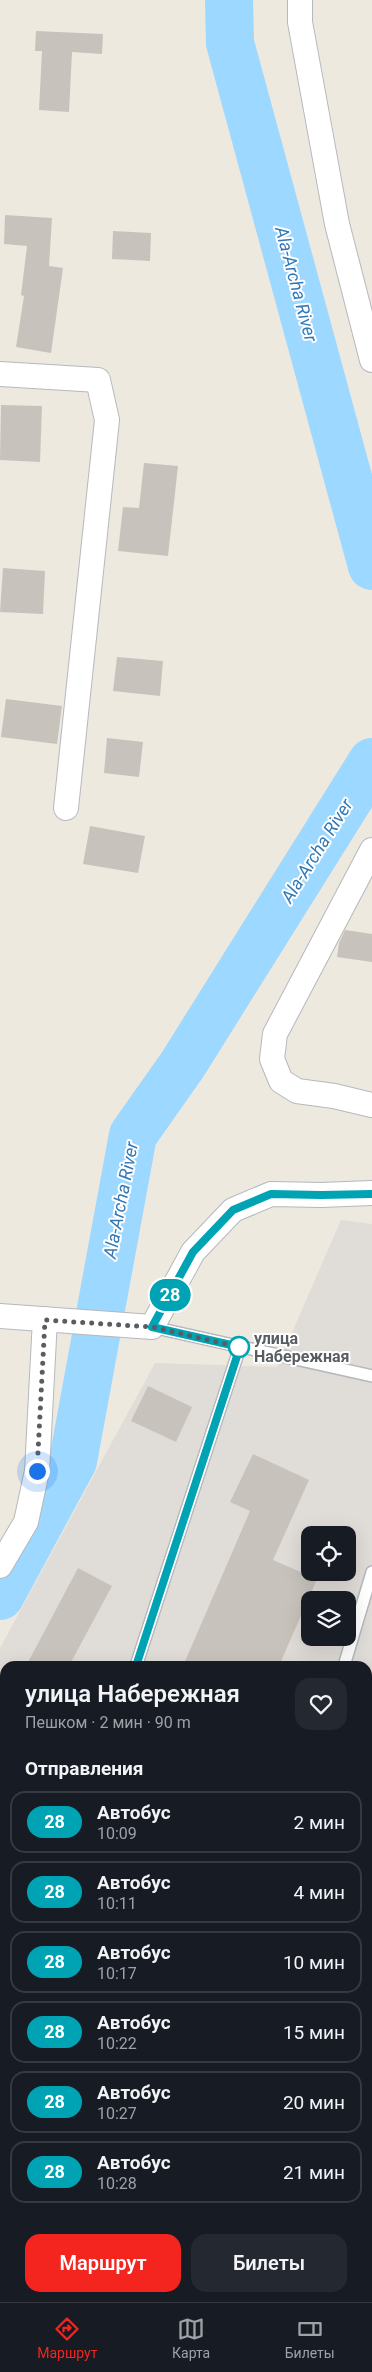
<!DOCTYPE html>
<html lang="ru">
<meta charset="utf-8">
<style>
:root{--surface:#171b24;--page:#242831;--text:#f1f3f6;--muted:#9ea1a6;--line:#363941;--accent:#f4251e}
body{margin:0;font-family:Roboto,sans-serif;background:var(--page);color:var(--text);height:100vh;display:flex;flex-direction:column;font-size:19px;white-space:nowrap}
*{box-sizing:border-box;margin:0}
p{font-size:16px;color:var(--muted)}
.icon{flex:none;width:28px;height:28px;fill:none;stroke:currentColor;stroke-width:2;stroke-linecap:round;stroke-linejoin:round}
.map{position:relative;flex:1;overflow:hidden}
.panel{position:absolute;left:0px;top:1661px;width:372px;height:641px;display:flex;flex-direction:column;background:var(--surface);border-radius:15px 15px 0 0;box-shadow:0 5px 20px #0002}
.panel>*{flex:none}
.badge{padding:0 10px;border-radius:16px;font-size:18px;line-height:32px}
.buttons{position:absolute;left:301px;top:1526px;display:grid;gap:10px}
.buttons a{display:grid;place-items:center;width:55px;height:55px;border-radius:10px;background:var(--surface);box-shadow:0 5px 20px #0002;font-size:25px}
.you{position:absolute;width:25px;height:25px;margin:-12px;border:4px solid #fff;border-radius:50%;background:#1a73e8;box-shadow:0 0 0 8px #1a73e833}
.map>.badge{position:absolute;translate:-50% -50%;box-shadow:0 0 0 2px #fff}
h2{padding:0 25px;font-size:19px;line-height:45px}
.round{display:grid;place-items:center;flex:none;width:52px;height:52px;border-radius:15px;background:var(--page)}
.summary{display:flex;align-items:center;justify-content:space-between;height:85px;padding:0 25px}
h1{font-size:24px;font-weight:600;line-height:38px}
.action{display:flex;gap:10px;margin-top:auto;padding:10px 25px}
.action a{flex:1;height:58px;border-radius:15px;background:var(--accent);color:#fff;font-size:20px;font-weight:600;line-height:58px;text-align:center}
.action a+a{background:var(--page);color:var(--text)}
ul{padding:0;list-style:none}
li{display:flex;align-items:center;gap:15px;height:62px;margin:0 10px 8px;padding:0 15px;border:2px solid var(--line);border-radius:15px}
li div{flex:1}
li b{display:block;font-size:19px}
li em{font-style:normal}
li .badge{min-width:55px;font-weight:700;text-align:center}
.tab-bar{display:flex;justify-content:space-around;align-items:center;height:70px;border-top:1px solid var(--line);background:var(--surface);font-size:14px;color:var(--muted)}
.tab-bar a{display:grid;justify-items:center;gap:2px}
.tab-bar .active{color:var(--accent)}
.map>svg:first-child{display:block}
.industrial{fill:#e0dcd7;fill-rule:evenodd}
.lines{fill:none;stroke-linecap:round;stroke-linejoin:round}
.river{stroke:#9cd8ff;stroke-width:48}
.building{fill:#c7c3bc}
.service-casing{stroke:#b5b8bd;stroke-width:14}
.minor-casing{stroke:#b5b8bd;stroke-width:26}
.service{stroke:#fff;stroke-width:11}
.minor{stroke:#fff;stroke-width:24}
.line-casing{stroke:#fff;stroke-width:11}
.line{stroke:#00a3b4;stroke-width:8}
.walk{stroke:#585d61;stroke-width:5;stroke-dasharray:0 9}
.stop-dot{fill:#fff;stroke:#00a3b4;stroke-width:2.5}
.labels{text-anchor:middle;stroke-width:4;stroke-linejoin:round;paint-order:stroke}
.stop-label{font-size:16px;font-weight:bold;fill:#585d61;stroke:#fff;text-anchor:start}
.water-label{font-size:18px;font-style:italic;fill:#3479b7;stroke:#fff}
</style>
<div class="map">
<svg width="372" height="2302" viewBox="0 0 372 2302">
<rect width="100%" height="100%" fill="#ede9df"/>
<!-- industrial -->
<path class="industrial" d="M341 1220 372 1224V2114L368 2115V1666H5V2196L0 2197V1648L155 1363 277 1367ZM310 1535H348V1572H310ZM310 1600H348V1638H310Z"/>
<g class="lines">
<!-- river -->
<path class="river" d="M229 0 230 43 372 566
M0 1596 73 1461 133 1135 183 1064 372 762"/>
</g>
<!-- building -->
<path class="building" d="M36 31 103 34 102 54 72 52 69 112 39 110 42 51H35Z
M5 215 52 218 49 266 63 268 51 353 16 347 24 296 21 295 27 246 4 244Z
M113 231 151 233 150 261 112 259Z
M1 405 42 406 40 462 0 460Z
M144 463 178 466 168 556 118 551 123 507 139 508Z
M3 568 45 571 43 614 0 612Z
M117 657 163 661 160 696 113 691Z
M6 699 62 706 57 744 1 737Z
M107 738 143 742 139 777 104 773Z
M90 826 145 836 138 873 83 864Z
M345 930 372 934V962L337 957 339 943Z
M148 1386 192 1407 176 1442 131 1421Z
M253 1454 309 1480 273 1560 317 1579 279 1666H183L250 1511 230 1502Z
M78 1568 112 1586 69 1666H26Z"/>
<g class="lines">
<defs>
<path id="service" d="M152 1327 372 1376
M136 1666 240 1347
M344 1666 372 1572
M0 2044 5 2043"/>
<path id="minor" d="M300 0V22L337 224 372 360
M0 374 98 380 107 420 66 808
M372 850 275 1034 272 1059 281 1081 297 1091 334 1096 372 1105
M0 1316 152 1327 193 1252 233 1210 271 1194 321 1195 372 1193
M0 1566 26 1522 37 1471 45 1319
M368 2222 372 2221
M0 2271H5
M279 2302 281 2298"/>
</defs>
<!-- service casing -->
<use href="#service" class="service-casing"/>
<!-- minor casing -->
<use href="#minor" class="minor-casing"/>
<!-- service -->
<use href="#service" class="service"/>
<!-- minor -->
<use href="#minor" class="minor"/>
</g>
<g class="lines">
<defs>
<path id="line" d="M136 1666 240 1347 152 1327 193 1252 233 1210 271 1194 321 1195 372 1194"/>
</defs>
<!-- line casing -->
<use href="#line" class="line-casing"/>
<!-- line -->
<use href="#line" class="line"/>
<!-- walk -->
<path class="walk" d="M37 1471 45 1320 152 1327 239 1347"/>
</g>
<!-- markers -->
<circle class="stop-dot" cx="239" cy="1347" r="10"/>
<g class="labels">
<!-- stop labels -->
<g class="stop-label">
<text x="254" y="1344">улица<tspan x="254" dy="18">Набережная</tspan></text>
</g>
<!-- water labels -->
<g class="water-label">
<text transform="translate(296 284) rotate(75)" y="6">Ala-Archa River</text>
<text transform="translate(317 851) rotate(-58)" y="6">Ala-Archa River</text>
<text transform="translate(121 1200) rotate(-79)" y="6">Ala-Archa River</text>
</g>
</g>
</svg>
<div class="buttons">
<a><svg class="icon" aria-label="locate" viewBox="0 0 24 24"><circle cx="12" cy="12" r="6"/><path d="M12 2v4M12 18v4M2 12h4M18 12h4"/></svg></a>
<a><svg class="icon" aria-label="layers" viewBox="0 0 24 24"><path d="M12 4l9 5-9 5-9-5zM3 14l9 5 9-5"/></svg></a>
</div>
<div class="you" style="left:37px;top:1471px"></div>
<b class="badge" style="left:170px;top:1295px;background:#00a3b4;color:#fff">28</b>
<section class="panel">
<div class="summary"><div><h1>улица Набережная</h1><p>Пешком · 2 мин · 90 m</p></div><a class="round"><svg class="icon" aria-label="heart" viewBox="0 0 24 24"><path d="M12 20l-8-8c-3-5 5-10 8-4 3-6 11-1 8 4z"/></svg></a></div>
<h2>Отправления</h2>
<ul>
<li><span class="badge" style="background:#00a3b4;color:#fff">28</span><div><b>Автобус</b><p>10:09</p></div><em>2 мин</em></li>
<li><span class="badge" style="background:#00a3b4;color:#fff">28</span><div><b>Автобус</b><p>10:11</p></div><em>4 мин</em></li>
<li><span class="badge" style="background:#00a3b4;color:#fff">28</span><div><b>Автобус</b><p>10:17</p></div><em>10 мин</em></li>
<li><span class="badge" style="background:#00a3b4;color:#fff">28</span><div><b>Автобус</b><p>10:22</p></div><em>15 мин</em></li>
<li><span class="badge" style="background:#00a3b4;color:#fff">28</span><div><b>Автобус</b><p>10:27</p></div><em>20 мин</em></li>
<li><span class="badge" style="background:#00a3b4;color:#fff">28</span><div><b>Автобус</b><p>10:28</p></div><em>21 мин</em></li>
</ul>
<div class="action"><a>Маршрут</a><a>Билеты</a></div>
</section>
</div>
<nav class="tab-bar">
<a class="active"><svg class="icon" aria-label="directions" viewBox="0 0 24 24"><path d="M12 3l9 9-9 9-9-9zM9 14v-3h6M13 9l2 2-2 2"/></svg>Маршрут</a>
<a><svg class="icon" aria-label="map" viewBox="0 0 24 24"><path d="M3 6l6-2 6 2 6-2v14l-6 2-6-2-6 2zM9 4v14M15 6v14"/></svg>Карта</a>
<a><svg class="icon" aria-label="tickets" viewBox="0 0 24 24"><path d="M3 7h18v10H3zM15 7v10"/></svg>Билеты</a>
</nav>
